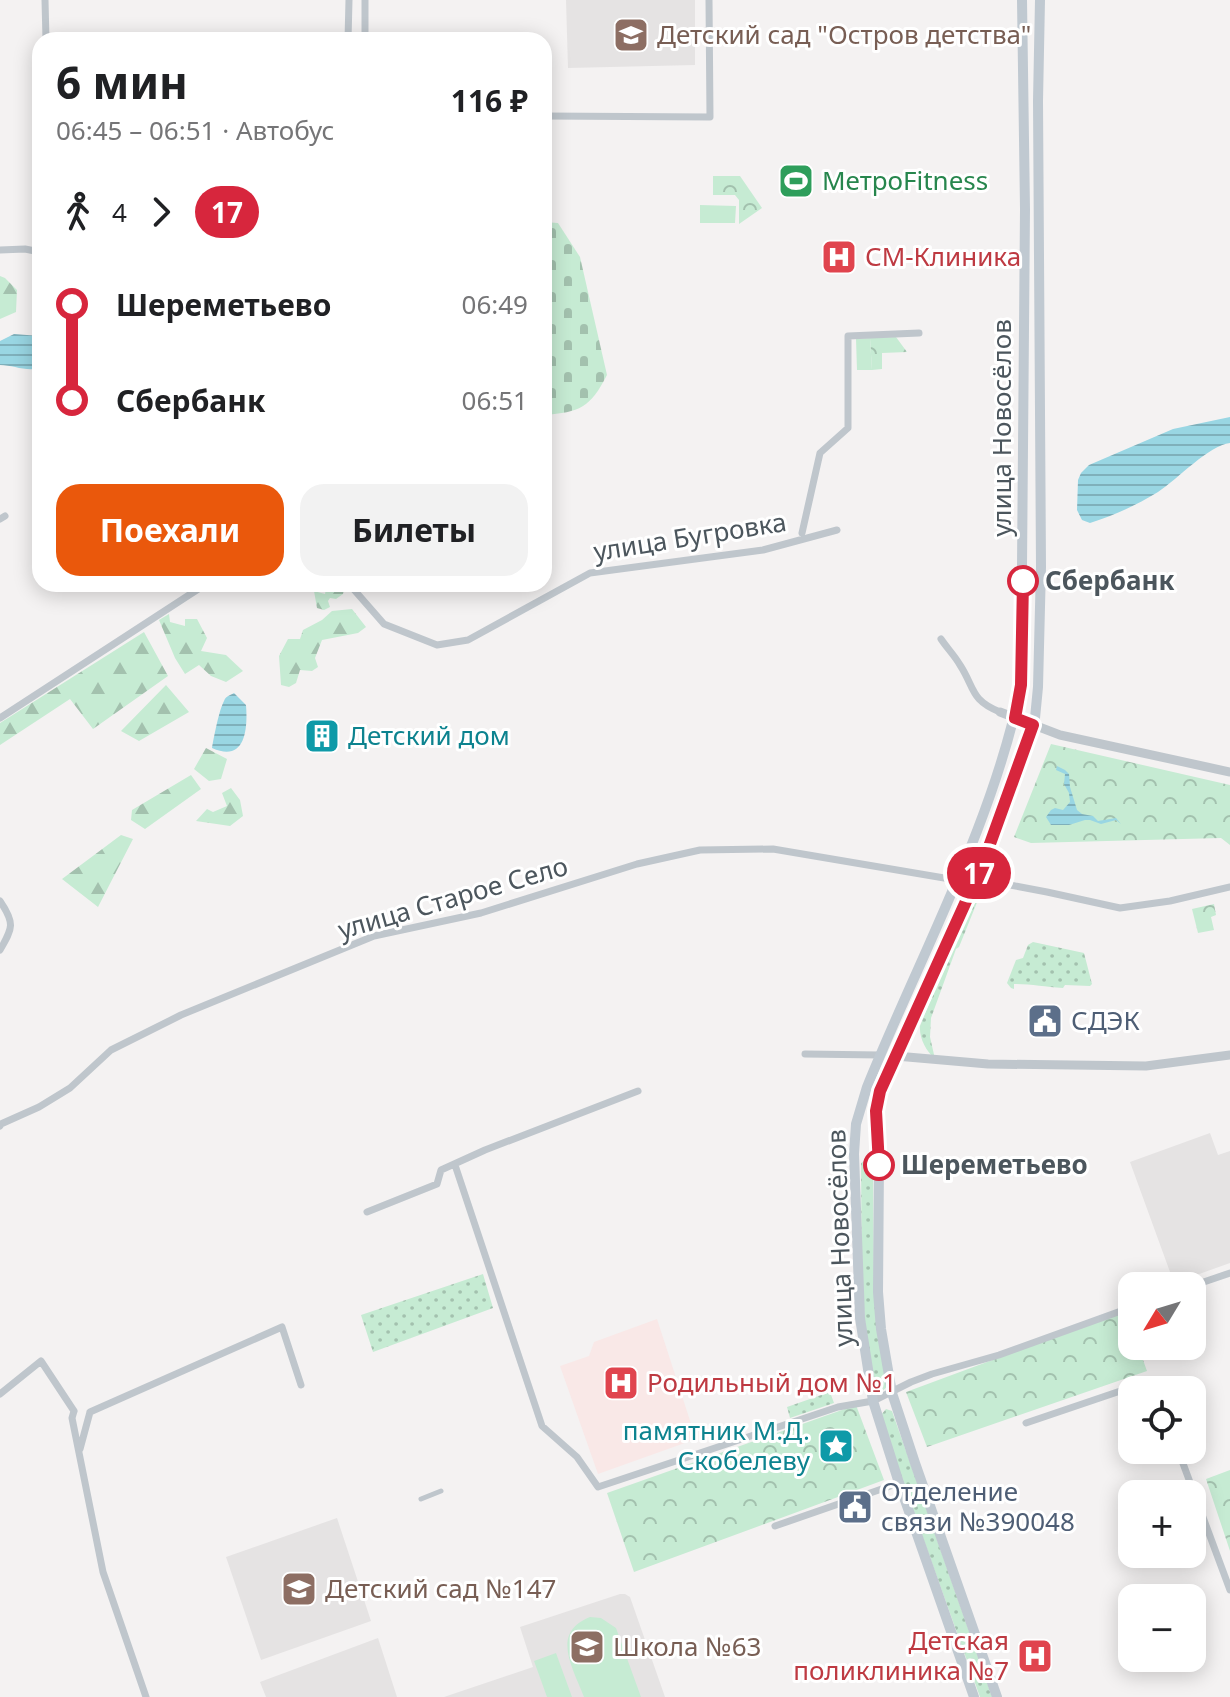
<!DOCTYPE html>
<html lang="ru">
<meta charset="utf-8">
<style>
:root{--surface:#fff;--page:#f2f2f2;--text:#202124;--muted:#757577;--accent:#ea580c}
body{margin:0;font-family:"Noto Sans",sans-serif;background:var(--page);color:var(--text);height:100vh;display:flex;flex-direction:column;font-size:30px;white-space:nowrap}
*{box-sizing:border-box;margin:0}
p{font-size:26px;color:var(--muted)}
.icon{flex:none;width:44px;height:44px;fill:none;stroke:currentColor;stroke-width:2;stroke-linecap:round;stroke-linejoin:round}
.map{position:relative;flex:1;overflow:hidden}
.sheet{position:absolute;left:32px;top:32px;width:520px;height:560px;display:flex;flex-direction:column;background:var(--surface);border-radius:24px;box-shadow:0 4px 20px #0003}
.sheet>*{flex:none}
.badge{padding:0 16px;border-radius:26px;font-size:28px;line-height:52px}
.needle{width:52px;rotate:232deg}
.controls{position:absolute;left:1118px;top:1272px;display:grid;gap:16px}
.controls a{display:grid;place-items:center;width:88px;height:88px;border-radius:16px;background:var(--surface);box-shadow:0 4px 20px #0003;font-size:40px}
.map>.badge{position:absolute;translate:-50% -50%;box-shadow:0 0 0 4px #fff}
.legs{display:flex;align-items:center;gap:12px;height:88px;padding:0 24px;font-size:26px}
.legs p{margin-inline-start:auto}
.overview{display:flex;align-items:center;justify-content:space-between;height:136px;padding:0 24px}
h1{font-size:44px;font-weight:700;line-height:60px}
.cta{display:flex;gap:16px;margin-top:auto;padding:16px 24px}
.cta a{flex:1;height:92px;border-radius:24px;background:var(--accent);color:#fff;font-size:32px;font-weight:700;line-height:92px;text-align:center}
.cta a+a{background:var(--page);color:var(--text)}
ul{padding:0 24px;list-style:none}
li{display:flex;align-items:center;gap:28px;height:96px;font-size:30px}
li i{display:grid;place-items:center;width:12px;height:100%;margin:0 10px;background:currentColor}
li i::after{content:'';width:20px;height:20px;margin:-10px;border:6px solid;border-radius:50%;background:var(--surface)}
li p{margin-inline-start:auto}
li:first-child i{background:linear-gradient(#0000 50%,currentColor 0)}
li:last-child i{background:linear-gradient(currentColor 50%,#0000 0)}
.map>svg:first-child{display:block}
.education{fill:#e5e3e3}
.medical{fill:#f9e8e7}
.grass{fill:url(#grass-dots)}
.forest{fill:url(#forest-firs)}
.cemetery{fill:url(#cemetery-stones)}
.park{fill:url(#park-crowns)}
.pitch{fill:#c6ebd3}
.water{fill:url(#water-rules)}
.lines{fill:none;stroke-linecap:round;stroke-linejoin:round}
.pedestrian{stroke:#bfc6cc;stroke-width:5}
.minor{stroke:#bfc6cc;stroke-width:7}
.tertiary{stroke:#bfc6cc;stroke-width:9}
.secondary{stroke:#c0c9d1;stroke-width:10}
.line-1-casing{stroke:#fff;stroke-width:18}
.line-1{stroke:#d7263d;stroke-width:12}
.stop-1-dot{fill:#fff;stroke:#d7263d;stroke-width:4}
.labels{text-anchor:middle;stroke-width:6;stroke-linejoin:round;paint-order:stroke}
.education-label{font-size:26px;fill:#785e54;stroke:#fff;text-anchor:start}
.leisure-label{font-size:26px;fill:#27864d;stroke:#fff;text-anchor:start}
.health-label{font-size:26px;fill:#be3a42;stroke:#fff;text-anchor:start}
.street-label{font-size:26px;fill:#4c565d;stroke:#fff}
.stop-label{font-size:26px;font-weight:bold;fill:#4c565d;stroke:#fff;text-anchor:start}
.culture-label{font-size:26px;fill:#0d838f;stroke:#fff;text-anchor:start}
.service-label{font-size:26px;fill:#4e5e75;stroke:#fff;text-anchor:start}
</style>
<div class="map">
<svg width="1230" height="1697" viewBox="0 0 1230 1697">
<defs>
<pattern id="grass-dots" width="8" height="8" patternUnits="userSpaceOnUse" patternTransform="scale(2)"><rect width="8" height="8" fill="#c6ebd3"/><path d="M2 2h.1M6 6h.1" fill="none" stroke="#a3c1ae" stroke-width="1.8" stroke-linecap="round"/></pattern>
<pattern id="forest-firs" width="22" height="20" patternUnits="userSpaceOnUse" patternTransform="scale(2)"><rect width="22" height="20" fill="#c6ebd3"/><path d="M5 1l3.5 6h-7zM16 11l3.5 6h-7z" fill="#a3c1ae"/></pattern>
<pattern id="cemetery-stones" width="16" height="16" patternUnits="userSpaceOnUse" patternTransform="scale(2)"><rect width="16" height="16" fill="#c6ebd3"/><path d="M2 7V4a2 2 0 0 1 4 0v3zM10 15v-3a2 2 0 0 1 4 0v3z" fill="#a3c1ae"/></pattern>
<pattern id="park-crowns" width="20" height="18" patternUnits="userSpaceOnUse" patternTransform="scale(2)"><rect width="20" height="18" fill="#c6ebd3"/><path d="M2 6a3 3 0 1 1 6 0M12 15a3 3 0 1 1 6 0" fill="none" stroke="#a3c1ae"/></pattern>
<pattern id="water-rules" width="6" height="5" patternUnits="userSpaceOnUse" patternTransform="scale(2)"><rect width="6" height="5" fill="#99d6e3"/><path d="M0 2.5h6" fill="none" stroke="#7fb0bb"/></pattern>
</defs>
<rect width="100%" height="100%" fill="#f4f2f2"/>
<!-- education -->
<path class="education" d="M566 0H695V65L568 68Z
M1210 1133 1218 1155 1230 1151V1263L1174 1283 1130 1162Z
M337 1518 371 1621 261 1660 226 1557Z
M620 1594H625L630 1597 665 1697H444L533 1667 520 1627Z
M378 1638 397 1697H266L260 1682Z"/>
<!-- medical -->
<path class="medical" d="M657 1319 696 1439 598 1474 560 1366 589 1356 594 1342Z"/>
<!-- grass -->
<path class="grass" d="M980 883 984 885 959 947 956 949 931 1018 930 1037 935 1059C926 1051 919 1038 920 1026L977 885Z
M1033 942 1084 953 1092 984 1090 986 1065 985 1063 988C1045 987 1031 984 1014 984V989L1011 988 1007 983 1016 960 1023 958 1028 945Z
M868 1159 873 1160 874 1291 887 1387 881 1392 875 1390C859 1315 862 1239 861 1163Z
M483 1274 493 1308 373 1352 361 1315Z
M830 1392 834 1403 790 1418 787 1407Z
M886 1409 892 1411 992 1697H980L902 1479 881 1415Z"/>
<!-- forest -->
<path class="forest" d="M0 276 5 278 17 290 16 312 0 319Z
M327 584 345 585 343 594 336 599 330 598 328 601 330 607 324 610 317 608 314 591 325 594Z
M352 609 366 627 358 633 322 640 315 658 318 667 312 671 300 670 296 683 289 687 281 685 279 656 288 639H300L303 630 322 620 332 611Z
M169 614 170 622 185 626V619H197L207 638 201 651 226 655 243 671 226 682 211 676 199 665 185 674 175 658 159 620Z
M144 632 168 676 93 729 70 699 0 745V723Z
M166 685 189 712 139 741 121 731Z
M206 748 227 759 221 779 209 781 194 769Z
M191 775 201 789 145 829 131 820 132 810Z
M231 788 240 800 243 816 230 826 196 821 207 809 213 812 227 806 222 793Z
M121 835 133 839 98 907 62 879Z"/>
<!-- cemetery -->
<path class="cemetery" d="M544 222 558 223 580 257 607 375C590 408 580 412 544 415Z"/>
<!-- park -->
<path class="park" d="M713 176H740L762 208 739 224V200L735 195H713Z
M896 337 907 352 882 353V369L872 370 870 338Z
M1051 744 1230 785V845L1221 838 1031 843 1014 837Z
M1214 904 1216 915 1211 917 1214 930 1198 933 1192 909Z
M1125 1311 1132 1330V1346H1138L1147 1371 927 1447 906 1392Z
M856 1405 884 1480 634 1572 607 1493Z
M1230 1470V1551L1206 1479Z"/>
<!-- pitch -->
<path class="pitch" d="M700 205 736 206 735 223H700Z
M870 338 872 370H857L856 339Z
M590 1617 601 1618 616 1628 641 1697H584C573 1668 550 1633 590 1617Z
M556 1653 572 1697H547L534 1661Z"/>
<!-- water -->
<path class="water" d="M14 334 40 336V368C26 372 13 365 0 365V341Z
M1230 417V443C1209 445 1178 479 1158 492 1137 505 1113 516 1090 523L1082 520 1077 510 1078 480 1081 473 1089 465 1173 429Z
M234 693 246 705C248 730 245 763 212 748 214 737 219 710 224 701 226 696 229 696 234 693Z
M1057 766 1065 770 1069 774 1070 787 1077 810 1082 814 1093 816 1098 821 1116 818 1121 824 1116 820 1101 824 1090 820H1085L1069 825H1051L1046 817 1051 810 1055 808 1063 810 1070 802 1069 793 1064 784 1065 774 1056 770Z"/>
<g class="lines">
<!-- pedestrian -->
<path class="pedestrian" d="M421 1499 441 1491"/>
<!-- minor -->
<path class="minor" d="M45 0 46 40
M348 40 349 0
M365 40V0
M544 116 710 117 709 0
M0 250 25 249 40 252
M38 472 40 470
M0 519 5 516
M802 533 820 453 848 428V336L919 333
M349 584 384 624 437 645 468 640 590 573 763 550 837 530
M941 639C947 648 955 656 960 665 975 688 970 700 1000 712
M0 718 206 584
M976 878 993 884 1010 885 1047 892 1120 908 1170 901 1230 887
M0 901C15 923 13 928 0 950
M805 1054 880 1055
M0 1126 1 1124 39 1107 70 1088 111 1050 181 1015 374 936 481 913 637 864 700 850 773 849 956 880
M455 1165 542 1426 577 1457 598 1487 838 1407 873 1401 911 1382 932 1374 999 1355 1132 1307
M367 1212 437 1184 441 1170 485 1150 638 1091
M1192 1286 1230 1273
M0 1394 41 1361 74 1411
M74 1411 72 1418 103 1572 146 1697
M90 1412 282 1327 301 1385
M1026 1423 1141 1384H1148L1156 1390
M80 1449 90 1412
M1178 1450 1230 1590
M775 1526 899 1483"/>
<!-- tertiary -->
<path class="tertiary" d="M1000 712 1060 735 1230 772
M896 1056 988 1064 1146 1066 1230 1055"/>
<!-- secondary -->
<path class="secondary" d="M974 1697 899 1483 873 1401 860 1318 854 1154 856 1124 867 1087C919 958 994 822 1021 685L1025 209 1022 0
M997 1697 915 1463 892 1393 881 1329 878 1292 879 1162 876 1111 880 1091 982 866 1035 718 1038 687 1041 567 1038 101 1040 0"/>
</g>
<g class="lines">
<defs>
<path id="line-1" d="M879 1165 876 1111 880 1091 982 866 1033 725 1015 718 1021 685 1023 581"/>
</defs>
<!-- line-1 casing -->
<use href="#line-1" class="line-1-casing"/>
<!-- line-1 -->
<use href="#line-1" class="line-1"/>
</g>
<!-- icons -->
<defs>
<symbol id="school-square" viewBox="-11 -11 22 22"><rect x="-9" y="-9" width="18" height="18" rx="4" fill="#8d6e63" stroke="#fff"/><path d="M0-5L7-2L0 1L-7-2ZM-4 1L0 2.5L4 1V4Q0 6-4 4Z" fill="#fff"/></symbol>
<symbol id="stadium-square" viewBox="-11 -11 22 22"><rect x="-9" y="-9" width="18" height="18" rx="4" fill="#2e9e5b" stroke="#fff"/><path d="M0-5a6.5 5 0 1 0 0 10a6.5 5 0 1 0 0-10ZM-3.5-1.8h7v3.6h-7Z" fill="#fff"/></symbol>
<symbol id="hospital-square" viewBox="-11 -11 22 22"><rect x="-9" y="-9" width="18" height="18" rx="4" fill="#e0444e" stroke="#fff"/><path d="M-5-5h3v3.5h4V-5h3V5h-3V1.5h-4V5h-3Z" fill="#fff"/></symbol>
<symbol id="building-square" viewBox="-11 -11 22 22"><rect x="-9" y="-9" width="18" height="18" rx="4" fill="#0f9aa8" stroke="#fff"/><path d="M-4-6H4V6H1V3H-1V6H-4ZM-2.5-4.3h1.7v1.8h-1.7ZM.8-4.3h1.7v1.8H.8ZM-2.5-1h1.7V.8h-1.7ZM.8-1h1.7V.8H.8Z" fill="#fff"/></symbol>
<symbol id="civic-square" viewBox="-11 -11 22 22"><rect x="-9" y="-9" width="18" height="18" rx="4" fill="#5c6f8a" stroke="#fff"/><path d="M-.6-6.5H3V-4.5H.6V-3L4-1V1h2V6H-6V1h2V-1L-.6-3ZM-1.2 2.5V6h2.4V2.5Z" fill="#fff"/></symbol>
<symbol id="sight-square" viewBox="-11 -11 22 22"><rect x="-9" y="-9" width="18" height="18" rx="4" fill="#0f9aa8" stroke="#fff"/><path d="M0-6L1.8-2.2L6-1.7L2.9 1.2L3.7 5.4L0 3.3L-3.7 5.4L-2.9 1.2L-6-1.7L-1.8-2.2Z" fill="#fff"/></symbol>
</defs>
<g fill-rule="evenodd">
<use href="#school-square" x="611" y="15" width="40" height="40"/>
<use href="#stadium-square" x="776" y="161" width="40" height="40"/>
<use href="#hospital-square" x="819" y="237" width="40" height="40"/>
<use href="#building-square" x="302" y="716" width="40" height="40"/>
<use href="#civic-square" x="1025" y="1001" width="40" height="40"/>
<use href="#hospital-square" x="601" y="1363" width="40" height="40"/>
<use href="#sight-square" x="816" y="1426" width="40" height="40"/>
<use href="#civic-square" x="835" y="1487" width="40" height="40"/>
<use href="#school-square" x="279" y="1569" width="40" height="40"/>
<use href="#school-square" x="567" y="1627" width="40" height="40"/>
<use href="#hospital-square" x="1015" y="1636" width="40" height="40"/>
</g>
<!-- markers -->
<g class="stop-1-dot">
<circle cx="1023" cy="581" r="14"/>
<circle cx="879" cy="1165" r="14"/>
</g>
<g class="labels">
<!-- education labels -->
<g class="education-label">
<text x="657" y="44">Детский сад "Остров детства"</text>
<text x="325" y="1598">Детский сад №147</text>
<text x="613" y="1656">Школа №63</text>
</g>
<!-- leisure labels -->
<g class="leisure-label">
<text x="822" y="190">МетроFitness</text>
</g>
<!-- health labels -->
<g class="health-label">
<text x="865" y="266">СМ-Клиника</text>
<text x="647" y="1392">Родильный дом №1</text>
<text x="1009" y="1650" text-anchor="end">Детская<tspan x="1009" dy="30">поликлиника №7</tspan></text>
</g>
<!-- street labels -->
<g class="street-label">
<text transform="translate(1002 428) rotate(-90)" y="9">улица Новосёлов</text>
<text transform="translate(690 537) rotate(-9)" y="9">улица Бугровка</text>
<text transform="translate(453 898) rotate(-16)" y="9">улица Старое Село</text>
<text transform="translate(840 1238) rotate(-92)" y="9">улица Новосёлов</text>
</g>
<!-- stop labels -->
<g class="stop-label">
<text x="1045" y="590">Сбербанк</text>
<text x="901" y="1174">Шереметьево</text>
</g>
<!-- culture labels -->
<g class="culture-label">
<text x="348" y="745">Детский дом</text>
<text x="810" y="1440" text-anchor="end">памятник М.Д.<tspan x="810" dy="30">Скобелеву</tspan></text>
</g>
<!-- service labels -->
<g class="service-label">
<text x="1071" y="1030">СДЭК</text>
<text x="881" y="1501">Отделение<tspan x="881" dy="30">связи №390048</tspan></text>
</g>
</g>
</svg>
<div class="controls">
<a><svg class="needle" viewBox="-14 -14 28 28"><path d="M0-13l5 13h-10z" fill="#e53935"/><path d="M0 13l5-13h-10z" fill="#757577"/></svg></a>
<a><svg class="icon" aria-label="locate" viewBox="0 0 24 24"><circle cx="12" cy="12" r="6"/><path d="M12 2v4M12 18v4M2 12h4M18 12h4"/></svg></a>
<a>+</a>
<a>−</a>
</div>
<b class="badge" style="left:979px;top:873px;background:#d7263d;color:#fff">17</b>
<section class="sheet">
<div class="overview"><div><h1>6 мин</h1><p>06:45 – 06:51 · Автобус</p></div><b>116 ₽</b></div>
<div class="legs"><svg class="icon" aria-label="walk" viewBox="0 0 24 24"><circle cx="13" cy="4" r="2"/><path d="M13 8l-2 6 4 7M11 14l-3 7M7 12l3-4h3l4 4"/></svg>4<svg class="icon" aria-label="forward" viewBox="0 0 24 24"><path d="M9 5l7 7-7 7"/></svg><b class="badge" style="background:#d7263d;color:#fff">17</b></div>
<ul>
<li><i style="color:#d7263d"></i><b>Шереметьево</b><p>06:49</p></li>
<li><i style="color:#d7263d"></i><b>Сбербанк</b><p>06:51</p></li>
</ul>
<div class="cta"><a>Поехали</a><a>Билеты</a></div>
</section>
</div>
